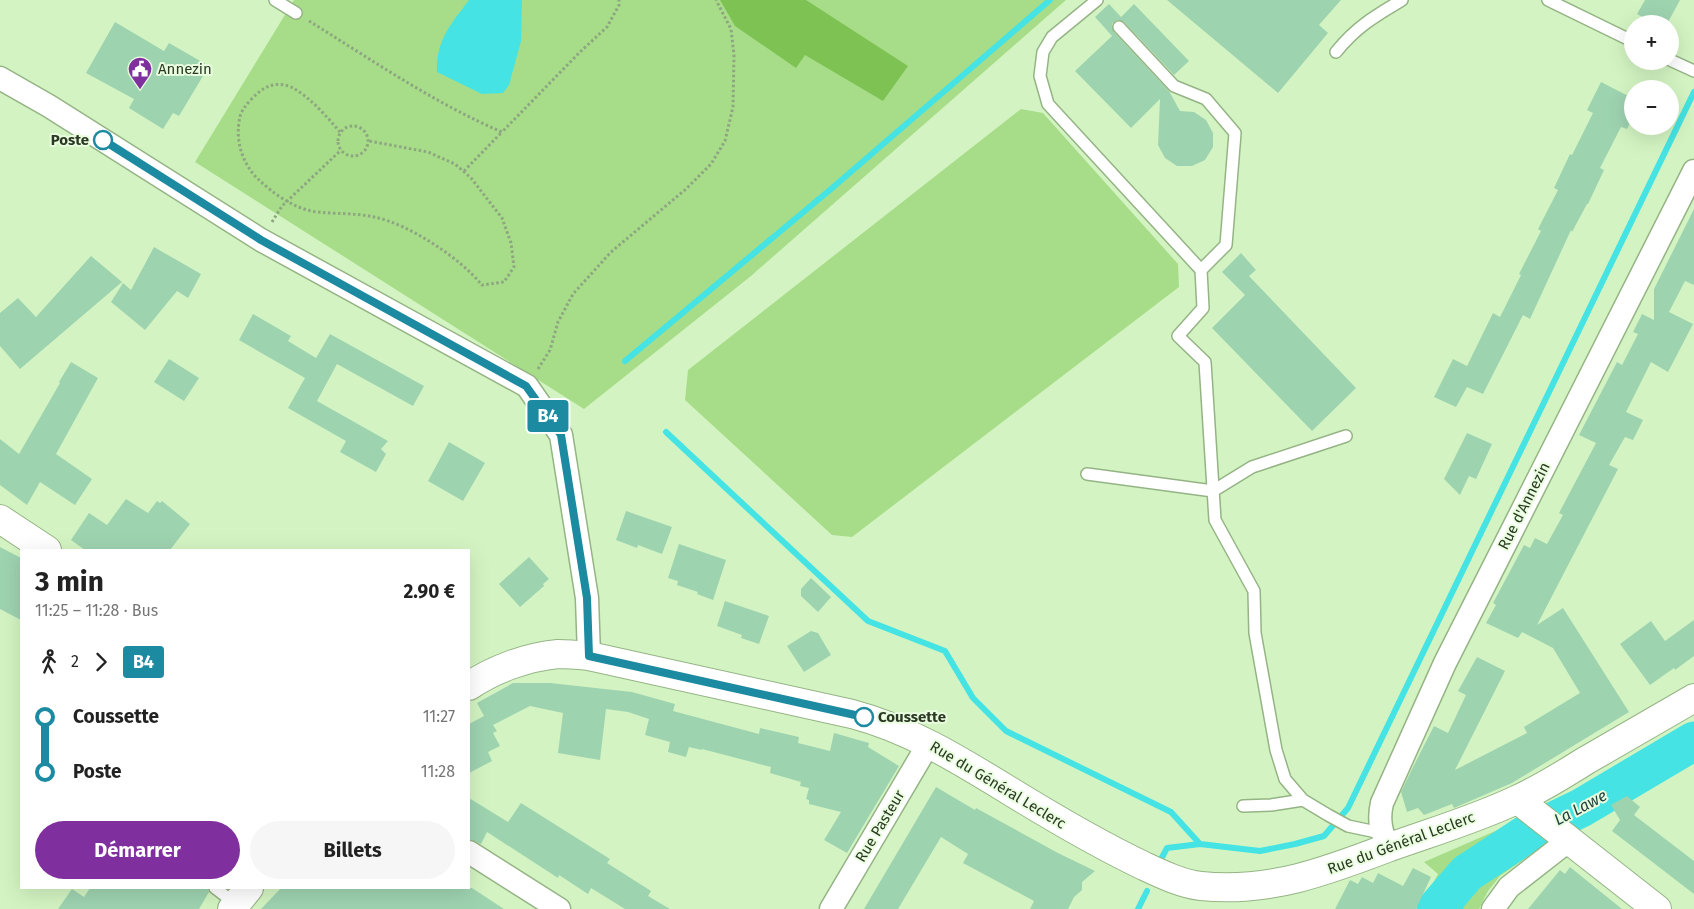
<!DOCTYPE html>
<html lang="fr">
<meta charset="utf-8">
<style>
:root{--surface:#fff;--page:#f6f6f6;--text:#222;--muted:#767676;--accent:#802f9f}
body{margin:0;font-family:"Fira Sans",sans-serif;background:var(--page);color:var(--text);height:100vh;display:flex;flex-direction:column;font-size:19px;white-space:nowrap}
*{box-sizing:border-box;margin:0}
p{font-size:16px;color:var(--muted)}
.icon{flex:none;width:28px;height:28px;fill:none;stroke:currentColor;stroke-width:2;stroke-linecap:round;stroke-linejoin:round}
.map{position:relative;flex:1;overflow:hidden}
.sheet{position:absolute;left:20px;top:549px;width:450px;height:340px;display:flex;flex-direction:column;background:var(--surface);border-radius:0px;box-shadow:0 5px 20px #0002}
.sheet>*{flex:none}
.badge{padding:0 10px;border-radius:4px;font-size:18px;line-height:32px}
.controls{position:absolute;left:1624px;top:15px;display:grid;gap:10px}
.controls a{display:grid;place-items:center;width:55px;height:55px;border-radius:50%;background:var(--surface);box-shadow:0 5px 20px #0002;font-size:25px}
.map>.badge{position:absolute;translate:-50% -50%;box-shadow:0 0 0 2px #fff}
.legs{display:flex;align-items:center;gap:8px;height:55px;padding:0 15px;font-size:16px}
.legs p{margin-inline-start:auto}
.head{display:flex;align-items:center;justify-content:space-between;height:85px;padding:0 15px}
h1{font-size:28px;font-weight:700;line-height:38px}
.button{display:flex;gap:10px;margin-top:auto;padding:10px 15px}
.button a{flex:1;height:58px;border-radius:30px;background:var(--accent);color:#fff;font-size:20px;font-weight:700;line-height:58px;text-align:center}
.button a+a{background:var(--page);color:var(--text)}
ul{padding:0 15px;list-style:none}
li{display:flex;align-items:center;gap:18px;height:55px;font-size:19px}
li i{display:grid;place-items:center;width:8px;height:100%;margin:0 6px;background:currentColor}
li i::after{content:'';width:12px;height:12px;margin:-6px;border:4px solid;border-radius:50%;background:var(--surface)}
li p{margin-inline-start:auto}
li:first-child i{background:linear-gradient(#0000 50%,currentColor 0)}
li:last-child i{background:linear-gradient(currentColor 50%,#0000 0)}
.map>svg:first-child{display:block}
.green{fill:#a7dd89}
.forest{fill:#7ec254}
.water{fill:#45e3e3}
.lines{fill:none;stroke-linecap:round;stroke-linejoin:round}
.stream{stroke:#45e3e3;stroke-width:6}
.river{stroke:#45e3e3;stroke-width:39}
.building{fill:#9ed3b0}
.service-casing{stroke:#95b485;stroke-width:14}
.minor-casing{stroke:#95b485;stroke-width:25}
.tertiary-casing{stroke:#95b485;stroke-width:30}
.path{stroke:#8da680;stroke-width:3;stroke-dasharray:2.5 2.5;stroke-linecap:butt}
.service{stroke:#fff;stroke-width:11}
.minor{stroke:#fff;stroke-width:22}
.tertiary{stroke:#fff;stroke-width:28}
.line-1-casing{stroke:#fff;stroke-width:11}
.line-1{stroke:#1c8aa1;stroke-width:8}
.stop-1-dot{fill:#fff;stroke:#1c8aa1;stroke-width:2.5}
.labels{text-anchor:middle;stroke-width:4;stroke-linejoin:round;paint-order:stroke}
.poi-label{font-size:15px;fill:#2b3824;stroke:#e9fddf;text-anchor:start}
.stop-label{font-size:15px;font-weight:bold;fill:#2b3824;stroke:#e9fddf;text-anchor:end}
.street-label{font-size:15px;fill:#2b3824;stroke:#e9fddf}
.water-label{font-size:16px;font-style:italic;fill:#1f3f3f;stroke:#e9fddf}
</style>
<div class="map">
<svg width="1694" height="909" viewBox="0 0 1694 909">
<rect width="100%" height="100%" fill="#d3f4c2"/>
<!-- green -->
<path class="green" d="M294 0H1066L751 276 584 409 195 162Z
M1021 109 1043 113 1178 264 1179 287 852 537 832 535 685 400 688 370Z
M1509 825 1533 853 1500 876 1488 891 1479 909H1419L1438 874 1424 862Z"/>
<!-- forest -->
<path class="forest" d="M720 0H806L908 66 883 101 805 55 796 68 735 26Z"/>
<!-- water -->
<path class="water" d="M469 0H522L521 41 509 85 503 93 482 94 437 72C436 40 451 24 469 0Z"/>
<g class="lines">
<!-- stream -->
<path class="stream" d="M625 361 831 189 1050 0
M666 432 868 621 945 651 973 698 1006 731 1171 812 1200 844
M1159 863 1167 848 1200 844 1260 851 1295 844 1324 836 1348 808 1694 92
M1138 909 1147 891
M1460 909 1467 873"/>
<!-- river -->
<path class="river" d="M1436 909 1467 873 1525 835 1581 808 1694 741"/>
</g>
<!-- building -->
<path class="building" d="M1167 0H1341L1319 25 1328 33 1278 93Z
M1645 0H1680L1667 24H1655L1637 14Z
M1109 4 1121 17 1134 4 1189 61 1174 75 1124 22 1117 20 1112 24 1114 32 1169 91 1180 111 1194 112 1206 120 1213 133V147L1205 160 1192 166H1177L1165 158 1158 145 1160 99 1131 128 1075 71 1112 36 1095 17Z
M115 22 164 51 169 43 209 66 179 116 173 113 163 129 129 108 134 99 86 73Z
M1601 82 1632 98V119L1627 129 1621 127 1600 168 1604 170 1588 204H1587L1572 232 1571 230 1530 319 1523 315 1483 394 1467 387 1456 407 1434 397 1453 359 1467 366 1493 313 1500 317 1521 275 1519 274 1541 231 1538 229 1558 190 1554 188 1570 154 1572 155 1593 113 1587 110Z
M1694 209V285L1685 281 1669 312 1693 324 1668 372 1651 362 1626 412 1643 420 1633 440 1625 437 1609 465 1618 469 1537 625 1563 608 1629 712 1512 783 1454 808 1452 804 1424 815 1418 808 1407 812 1401 792 1413 767 1434 726 1448 733 1466 695 1458 691 1477 657 1505 671 1455 770 1527 733 1524 727 1580 693 1553 648 1522 632 1518 638 1486 623 1496 605 1493 603 1524 545 1530 548 1535 538 1547 544 1563 515 1559 513 1596 443 1579 435 1617 362 1622 365 1638 334 1633 332 1642 314 1654 320V289Z
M154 247 201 274 188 298 177 291 145 330 111 302 123 283 131 290Z
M1241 253 1256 270 1249 276 1356 388 1312 431 1212 328 1245 295 1222 272Z
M91 256 122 282 20 369 0 346V313L18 298 36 317Z
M253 314 291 336 288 341 316 358 330 334 424 386 413 406 337 364 317 401 388 441 381 449 386 454 376 472 340 452 346 441 288 408 305 378 239 340Z
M169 359 199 378 184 401 154 382Z
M71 362 98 378 56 454 92 479 75 505 40 482 27 505 0 485V439L19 454 60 383 59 382Z
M1467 433 1492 444 1476 479 1469 476 1460 495 1444 479Z
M449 442 485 463 463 501 428 481Z
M126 499 148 513 157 501 160 503 162 501 190 524 170 550H85L71 540 89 513 107 525Z
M626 511 672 527 662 554 638 545 637 548 616 540Z
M679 544 726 560 713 600 697 594 698 592 677 585 678 581 668 578Z
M0 547 21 558V620L0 609Z
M529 557 549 579 543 584 544 586 520 607 499 584Z
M811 578 831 597 818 612 801 596V589Z
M725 601 769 616 759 644 741 638 742 635 717 626Z
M1694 620V656L1675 670 1674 668 1650 685 1620 644 1651 621 1665 641Z
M811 631 818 633 831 655 804 672 787 646Z
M513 683H550L632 692 675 704 673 711 759 734 760 728 799 737 798 743 830 751 834 733 869 743 868 747 899 766 847 853 824 840 841 812 809 804V800L806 799 809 788 800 786 801 782 770 773 771 767 702 749V750L689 747 686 757 668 752 670 742 645 735 649 719 628 712 606 709 600 760 558 753 563 713 530 706 493 725 497 731 493 733 500 746 488 752 492 761 469 773V724L484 716 477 703Z
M936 787 975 810 976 808 1058 853 1095 871 1082 882V890L1074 897 1068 909H1030L1034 901 963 863 968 854 941 837 898 909H864Z
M1627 796 1640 807 1634 815 1694 861V894L1612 831 1620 820 1611 805Z
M469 798 508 822 521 803 610 859 607 863 651 891 648 896 670 909H625L591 888 588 894 559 875 558 878 487 832 481 844 469 839Z
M1570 867 1586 880 1622 909H1528L1560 870 1565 874Z
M1413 868 1431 877 1416 909H1335L1350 880 1358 884 1362 877 1373 883 1378 873 1403 886Z
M90 888H208L209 892 199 909H58L72 889 84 897Z
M281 888H472L504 909H261Z"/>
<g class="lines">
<defs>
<path id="service" d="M275 0 296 13
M1097 0 1052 37 1043 52 1040 76 1048 104 1201 270
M1548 0 1632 41
M1119 27 1174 86 1206 99 1235 133 1226 245 1201 270 1203 308 1178 336 1205 362 1215 520 1254 591 1255 633 1276 750 1285 779 1303 800 1328 815 1348 826 1381 833
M1336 52C1356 27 1375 16 1402 0
M1670 60 1694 71
M1087 474 1213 491 1252 467 1346 436
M1243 806 1271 805 1303 800
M215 888 236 904"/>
<path id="minor" d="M0 78 49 106 261 240 527 386 561 435 587 598 589 656
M1389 848C1381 833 1378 820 1382 803L1445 663 1694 171
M469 852 559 909
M831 909 929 743
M1493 909 1509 887 1559 848 1571 841"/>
<path id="tertiary" d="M0 519 47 550
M469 686C494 669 527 657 558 654 568 654 579 655 589 656L852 714C913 730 964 763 1018 796 1059 821 1100 845 1144 866 1161 874 1182 884 1201 886 1270 893 1327 871 1390 847 1432 832 1476 819 1516 800 1540 789 1563 775 1585 761 1622 740 1658 719 1694 698
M1518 800 1657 909
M232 909 249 888"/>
</defs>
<!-- service casing -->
<use href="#service" class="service-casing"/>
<!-- minor casing -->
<use href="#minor" class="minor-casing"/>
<!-- tertiary casing -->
<use href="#tertiary" class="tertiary-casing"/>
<!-- path -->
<path class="path" d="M309 21C372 60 434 103 502 132L580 52 607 27 619 5V0
M338 141a15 15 0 1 1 30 0a15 15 0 1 1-30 0Z
M340 132C327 117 311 98 293 88 286 84 275 83 267 87 259 90 241 108 240 117 235 138 241 161 256 177 272 193 294 209 317 212 336 214 356 213 374 217 409 224 460 258 482 285L504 282 514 267 511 243 502 218 471 178 455 164 428 152 369 141
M464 171 502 132
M272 222 282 206 341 150
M538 369 550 350 558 322 573 294 611 252 686 189 711 164 725 141 733 107 734 55 731 29 716 0"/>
<!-- service -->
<use href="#service" class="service"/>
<!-- minor -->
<use href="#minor" class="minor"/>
<!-- tertiary -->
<use href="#tertiary" class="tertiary"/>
</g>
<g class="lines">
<defs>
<path id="line-1" d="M103 140 261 240 526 386 561 435 587 598 589 656 864 717"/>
</defs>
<!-- line-1 casing -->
<use href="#line-1" class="line-1-casing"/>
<!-- line-1 -->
<use href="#line-1" class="line-1"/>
</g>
<!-- icons -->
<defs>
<symbol id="civic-pin" viewBox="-11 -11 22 30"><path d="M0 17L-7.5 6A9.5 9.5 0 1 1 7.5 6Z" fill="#802f9f" stroke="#e9fddf"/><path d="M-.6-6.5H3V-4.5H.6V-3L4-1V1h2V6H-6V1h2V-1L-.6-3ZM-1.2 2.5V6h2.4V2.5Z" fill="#fff"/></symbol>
</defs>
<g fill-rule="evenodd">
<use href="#civic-pin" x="126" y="55" width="28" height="38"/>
</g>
<!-- markers -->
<g class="stop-1-dot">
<circle cx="103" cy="140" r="9"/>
<circle cx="864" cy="717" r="9"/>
</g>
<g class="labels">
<!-- poi labels -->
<g class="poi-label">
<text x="158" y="74">Annezin</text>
</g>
<!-- stop labels -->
<g class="stop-label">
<text x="89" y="145">Poste</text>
<text x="878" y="722" text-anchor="start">Coussette</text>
</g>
<!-- street labels -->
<g class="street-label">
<text transform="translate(1524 506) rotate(-63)" y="5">Rue d'Annezin</text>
<text transform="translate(998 785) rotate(31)" y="5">Rue du Général Leclerc</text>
<text transform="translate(880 826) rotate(-59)" y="5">Rue Pasteur</text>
<text transform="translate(1401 843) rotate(-20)" y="5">Rue du Général Leclerc</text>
</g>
<!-- water labels -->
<g class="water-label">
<text transform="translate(1580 807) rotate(-28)" y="6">La Lawe</text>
</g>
</g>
</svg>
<div class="controls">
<a>+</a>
<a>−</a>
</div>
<b class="badge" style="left:548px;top:416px;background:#1c8aa1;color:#fff">B4</b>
<section class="sheet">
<div class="head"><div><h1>3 min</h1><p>11:25 – 11:28 · Bus</p></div><b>2.90 €</b></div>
<div class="legs"><svg class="icon" aria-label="walk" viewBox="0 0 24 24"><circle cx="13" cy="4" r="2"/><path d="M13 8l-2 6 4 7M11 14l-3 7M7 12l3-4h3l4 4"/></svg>2<svg class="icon" aria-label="forward" viewBox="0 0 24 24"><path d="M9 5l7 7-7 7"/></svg><b class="badge" style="background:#1c8aa1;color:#fff">B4</b></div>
<ul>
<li><i style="color:#1c8aa1"></i><b>Coussette</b><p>11:27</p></li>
<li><i style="color:#1c8aa1"></i><b>Poste</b><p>11:28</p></li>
</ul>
<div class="button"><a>Démarrer</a><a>Billets</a></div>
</section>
</div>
